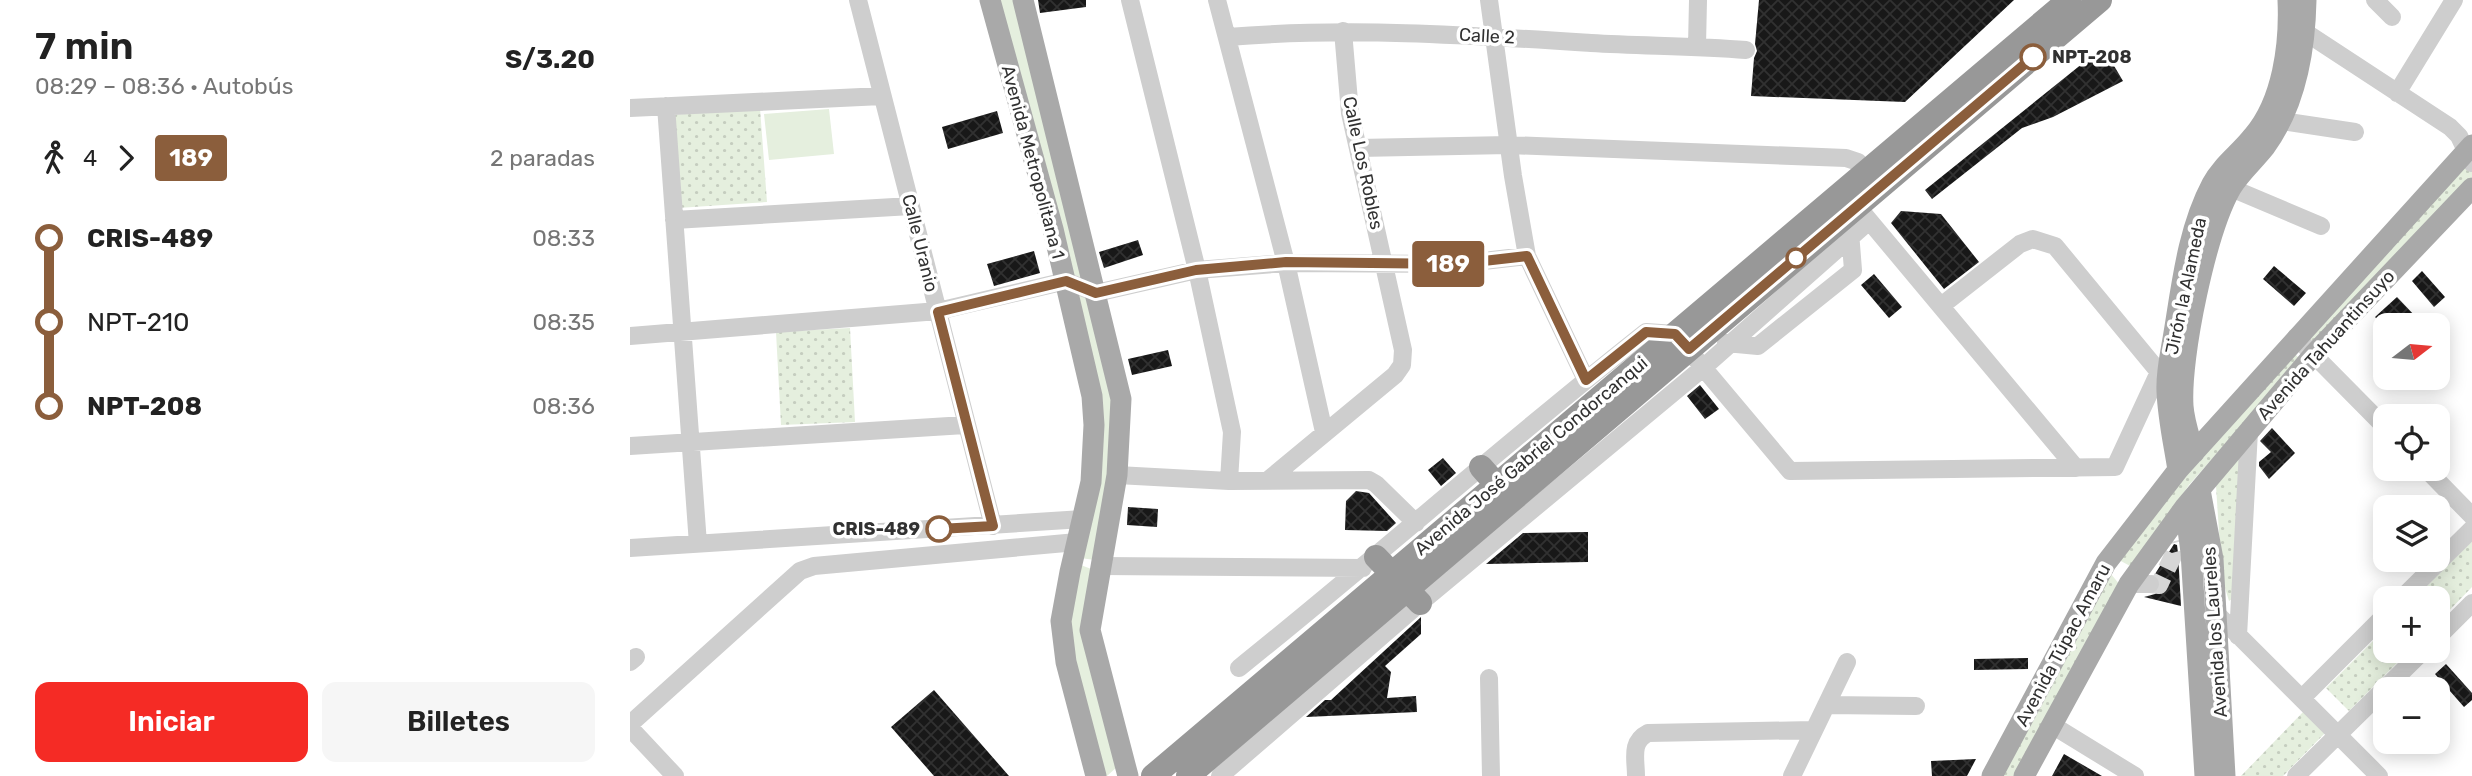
<!DOCTYPE html>
<html lang="es">
<meta charset="utf-8">
<style>
:root{--surface:#fff;--page:#f6f6f6;--text:#222;--muted:#767676;--accent:#f52b25}
body{margin:0;font-family:Rubik,sans-serif;background:var(--page);color:var(--text);height:100vh;display:flex;flex-direction:column;font-size:26px;white-space:nowrap}
*{box-sizing:border-box;margin:0}
p{font-size:23px;color:var(--muted)}
.icon{flex:none;width:38px;height:38px;fill:none;stroke:currentColor;stroke-width:2;stroke-linecap:round;stroke-linejoin:round}
.map{position:relative;flex:1;overflow:hidden}
.details{display:flex;flex-direction:column;background:var(--surface);width:630px}
.details>*{flex:none}
.badge{padding:0 14px;border-radius:5px;font-size:24px;line-height:46px}
.needle{width:46px;rotate:74deg}
.tools{position:absolute;left:1743px;top:313px;display:grid;gap:14px}
.tools a{display:grid;place-items:center;width:77px;height:77px;border-radius:14px;background:var(--surface);box-shadow:0 4px 18px #0003;font-size:35px}
.map>.badge{position:absolute;translate:-50% -50%;box-shadow:0 0 0 4px #fff}
.legs{display:flex;align-items:center;gap:10px;height:77px;padding:0 35px;font-size:23px}
.legs p{margin-inline-start:auto}
.head{display:flex;align-items:center;justify-content:space-between;height:119px;padding:0 35px}
h1{font-size:38px;font-weight:600;line-height:52px}
.cta{display:flex;gap:14px;margin-top:auto;padding:14px 35px}
.cta a{flex:1;height:80px;border-radius:14px;background:var(--accent);color:#fff;font-size:28px;font-weight:600;line-height:80px;text-align:center}
.cta a+a{background:var(--page);color:var(--text)}
ul{padding:0 35px;list-style:none}
li{display:flex;align-items:center;gap:24px;height:84px;font-size:26px}
li i{display:grid;place-items:center;width:10px;height:100%;margin:0 9px;background:currentColor}
li i::after{content:'';width:18px;height:18px;margin:-9px;border:5px solid;border-radius:50%;background:var(--surface)}
li p{margin-inline-start:auto}
li:first-child i{background:linear-gradient(#0000 50%,currentColor 0)}
li:last-child i{background:linear-gradient(currentColor 50%,#0000 0)}
main{display:flex;flex:1;min-height:0}
.map>svg:first-child{display:block}
.grass{fill:url(#grass-dots)}
.garden{fill:#e5efde}
.building{fill:url(#building-cross-hatch)}
.lines{fill:none;stroke-linecap:round;stroke-linejoin:round}
.minor-tunnel{stroke:#d6d6d6;stroke-width:18;stroke-dasharray:18 9;stroke-linecap:butt}
.minor{stroke:#cecece;stroke-width:18}
.major{stroke:#a9a9a9;stroke-width:21}
.highway{stroke:#989898;stroke-width:24}
.line-1-casing{stroke:#fff;stroke-width:16}
.line-1{stroke:#8b5e3c;stroke-width:10}
.stop-1-dot{fill:#fff;stroke:#8b5e3c;stroke-width:3.5}
.labels{text-anchor:middle;stroke-width:7;stroke-linejoin:round;paint-order:stroke}
.street-label{font-size:18px;fill:#313131;stroke:#fff}
.stop-label{font-size:18px;font-weight:bold;fill:#313131;stroke:#fff;text-anchor:start}
</style>
<main>
<section class="details">
<div class="head"><div><h1>7 min</h1><p>08:29 – 08:36 · Autobús</p></div><b>S/3.20</b></div>
<div class="legs"><svg class="icon" aria-label="walk" viewBox="0 0 24 24"><circle cx="13" cy="4" r="2"/><path d="M13 8l-2 6 4 7M11 14l-3 7M7 12l3-4h3l4 4"/></svg>4<svg class="icon" aria-label="forward" viewBox="0 0 24 24"><path d="M9 5l7 7-7 7"/></svg><b class="badge" style="background:#8b5e3c;color:#fff">189</b><p>2 paradas</p></div>
<ul>
<li><i style="color:#8b5e3c"></i><b>CRIS-489</b><p>08:33</p></li>
<li><i style="color:#8b5e3c"></i><span>NPT-210</span><p>08:35</p></li>
<li><i style="color:#8b5e3c"></i><b>NPT-208</b><p>08:36</p></li>
</ul>
<div class="cta"><a>Iniciar</a><a>Billetes</a></div>
</section>
<div class="map">
<svg width="1842" height="776" viewBox="0 0 1842 776">
<defs>
<pattern id="grass-dots" width="8" height="8" patternUnits="userSpaceOnUse" patternTransform="scale(1.75)"><rect width="8" height="8" fill="#e5efde"/><path d="M2 2h.1M6 6h.1" fill="none" stroke="#c5cdbf" stroke-width="1.8" stroke-linecap="round"/></pattern>
<pattern id="building-cross-hatch" width="8" height="8" patternUnits="userSpaceOnUse" patternTransform="scale(1.75)"><rect width="8" height="8" fill="#181818"/><path d="M0 0l8 8M0 8l8-8" fill="none" stroke="#313131"/></pattern>
</defs>
<rect width="100%" height="100%" fill="#fff"/>
<!-- grass -->
<path class="grass" d="M130 108 137 202 48 208 41 115Z
M1842 150V177L1683 342 1673 332Z
M220 328 225 422 151 425 146 332Z
M1659 348 1670 359 1559 485 1502 567 1489 560Z
M1611 454 1605 597 1599 601 1592 578 1586 486Z
M1842 541V587L1808 622V598H1785Z
M1480 573 1491 586 1385 776H1366Z
M1755 629V651H1779L1719 711 1696 688Z
M1674 711 1695 733 1653 776H1611Z"/>
<!-- garden -->
<path class="garden" d="M369 0H386L455 279 442 274Z
M199 109 204 154 139 160 134 114Z
M445 293 461 298 483 396 478 476 465 560 450 558 467 479Z
M448 564 464 570 454 629 488 766 477 776H474L444 659 438 622Z"/>
<!-- building -->
<path class="building" d="M408 0H456V7L410 13Z
M1129 0H1384L1275 102 1121 96 1124 58 1127 51 1125 44Z
M1473 47 1493 81 1423 117 1392 128 1302 199 1295 190Z
M367 111 373 133 318 149 312 127Z
M1271 211 1311 214 1349 262 1314 289 1261 223Z
M508 240 513 255 474 268 469 252Z
M404 251 410 273 364 286 357 264Z
M1644 266 1676 293 1664 306 1633 279Z
M1792 271 1815 297 1804 307 1782 281Z
M1244 274 1272 307 1259 318 1231 285Z
M1767 297 1787 318 1779 326H1753L1745 317Z
M538 350 542 366 502 375 498 359Z
M1070 385 1089 409 1075 419 1057 396Z
M1642 428 1665 453 1639 479 1629 466V462L1641 452 1630 441Z
M813 458 826 473 811 486 798 470Z
M726 491 739 493 766 523 757 531 715 530 716 501Z
M498 507 528 509 527 527 497 525Z
M958 532V562L856 564 893 533Z
M1544 544 1547 545 1548 553 1551 606 1514 597 1525 594 1530 589V579L1525 574Z
M791 617V634L755 666 761 672 757 698 786 696 787 712 676 717 695 700H701Z
M1398 658V669L1344 670V659Z
M1816 664 1842 693V700L1834 707 1805 674Z
M304 690 379 776H304L261 727Z
M1434 754 1472 776H1422Z
M1346 759 1337 776H1302L1301 761Z"/>
<g class="lines">
<!-- minor-tunnel -->
<path class="minor-tunnel" d="M1520 584 1529 585 1544 554 1541 542"/>
<!-- minor -->
<path class="minor" d="M228 0 363 526
M500 0 567 270 602 432 599 481
M587 0 656 263 694 432
M859 0 883 176 897 256 956 380
M1745 0 1762 17
M1675 32 1820 127 1829 136 1842 163
M598 37C721 27 838 35 961 43 1013 46 1065 46 1116 50
M1067 46 1068 0
M1767 93 1824 0
M36 106 68 544
M0 108 252 96
M1652 121 1725 132
M728 148 879 145 1216 158 1228 162 1236 171
M1601 188 1691 226
M1232 212 1446 468
M44 220 281 206
M1311 306 1390 244 1403 239 1425 246 1529 372
M0 336 308 311 436 281 466 293 567 270 656 263 827 264 897 256
M1666 337 1755 427
M1096 343 1128 346 1223 270 1220 232
M0 446 335 425
M1796 469 1842 516
M487 475 599 481 739 480 746 484 786 523
M637 481 765 375 772 365 773 350 720 113 713 31
M0 548 453 519
M471 566 733 568
M1499 584H1520
M1772 598 1842 529
M1586 613 1749 776
M1608 636 1619 431
M1808 637 1842 603
M0 662 6 657
M609 668C746 558 878 441 1016 332L1045 334 1160 471 1485 467 1529 372 1539 371
M859 678 861 776
M1672 698 1755 615
M1196 705 1286 706
M0 724 170 571 184 566 447 542
M1422 725 1505 776
M0 728 45 776
M590 776 790 603 1074 367 1239 221
M1006 776C1006 759 1000 742 1018 733L1183 730
M1162 776 1217 662
M1666 776 1793 651"/>
<!-- major -->
<path class="major" d="M360 0 423 229 462 396 464 425 461 482 440 572 431 621 436 662 466 776
M393 0 491 399 487 475 460 630 498 776
M1564 453C1560 438 1554 422 1553 406 1550 356 1576 232 1601 188 1610 173 1624 161 1635 147 1665 106 1675 50 1676 0
M1548 470C1544 444 1538 418 1537 391 1536 372 1541 352 1544 333 1552 284 1558 229 1582 184 1592 165 1610 153 1623 136 1653 101 1660 44 1658 0
M1570 490 1583 559 1595 776
M1555 507 1561 552 1575 776
M1362 776 1476 563 1548 470 1842 145
M1394 776 1499 584 1555 507 1684 354 1842 188"/>
<!-- highway -->
<path class="highway" d="M851 467 866 484
M746 557 790 603
M523 776 1439 0
M558 776 1470 0"/>
</g>
<g class="lines">
<defs>
<path id="line-1" d="M309 529 363 526 308 312 436 281 466 293 566 270 656 262 827 264 897 256 956 380 1016 332 1045 334 1059 349 1403 57"/>
</defs>
<!-- line-1 casing -->
<use href="#line-1" class="line-1-casing"/>
<!-- line-1 -->
<use href="#line-1" class="line-1"/>
</g>
<!-- markers -->
<g class="stop-1-dot">
<circle cx="1403" cy="57" r="12"/>
<circle cx="1166" cy="258" r="9"/>
<circle cx="309" cy="529" r="12"/>
</g>
<g class="labels">
<!-- street labels -->
<g class="street-label">
<text transform="translate(857 36) rotate(3)" y="6">Calle 2</text>
<text transform="translate(403 162) rotate(75)" y="6">Avenida Metropolitana 1</text>
<text transform="translate(733 163) rotate(78)" y="6">Calle Los Robles</text>
<text transform="translate(290 243) rotate(76)" y="6">Calle Uranio</text>
<text transform="translate(1556 286) rotate(-78)" y="6">Jirón la Alameda</text>
<text transform="translate(1696 345) rotate(-48)" y="6">Avenida Tahuantinsuyo</text>
<text transform="translate(901 456) rotate(-40)" y="6">Avenida José Gabriel Condorcanqui</text>
<text transform="translate(1585 632) rotate(-94)" y="6">Avenida los Laureles</text>
<text transform="translate(1433 645) rotate(-62)" y="6">Avenida Túpac Amaru</text>
</g>
<!-- stop labels -->
<g class="stop-label">
<text x="1422" y="63">NPT-208</text>
<text x="290" y="535" text-anchor="end">CRIS-489</text>
</g>
</g>
</svg>
<div class="tools">
<a><svg class="needle" viewBox="-14 -14 28 28"><path d="M0-13l5 13h-10z" fill="#e53935"/><path d="M0 13l5-13h-10z" fill="#767676"/></svg></a>
<a><svg class="icon" aria-label="locate" viewBox="0 0 24 24"><circle cx="12" cy="12" r="6"/><path d="M12 2v4M12 18v4M2 12h4M18 12h4"/></svg></a>
<a><svg class="icon" aria-label="layers" viewBox="0 0 24 24"><path d="M12 4l9 5-9 5-9-5zM3 14l9 5 9-5"/></svg></a>
<a>+</a>
<a>−</a>
</div>
<b class="badge" style="left:818px;top:264px;background:#8b5e3c;color:#fff">189</b>
</div>
</main>
